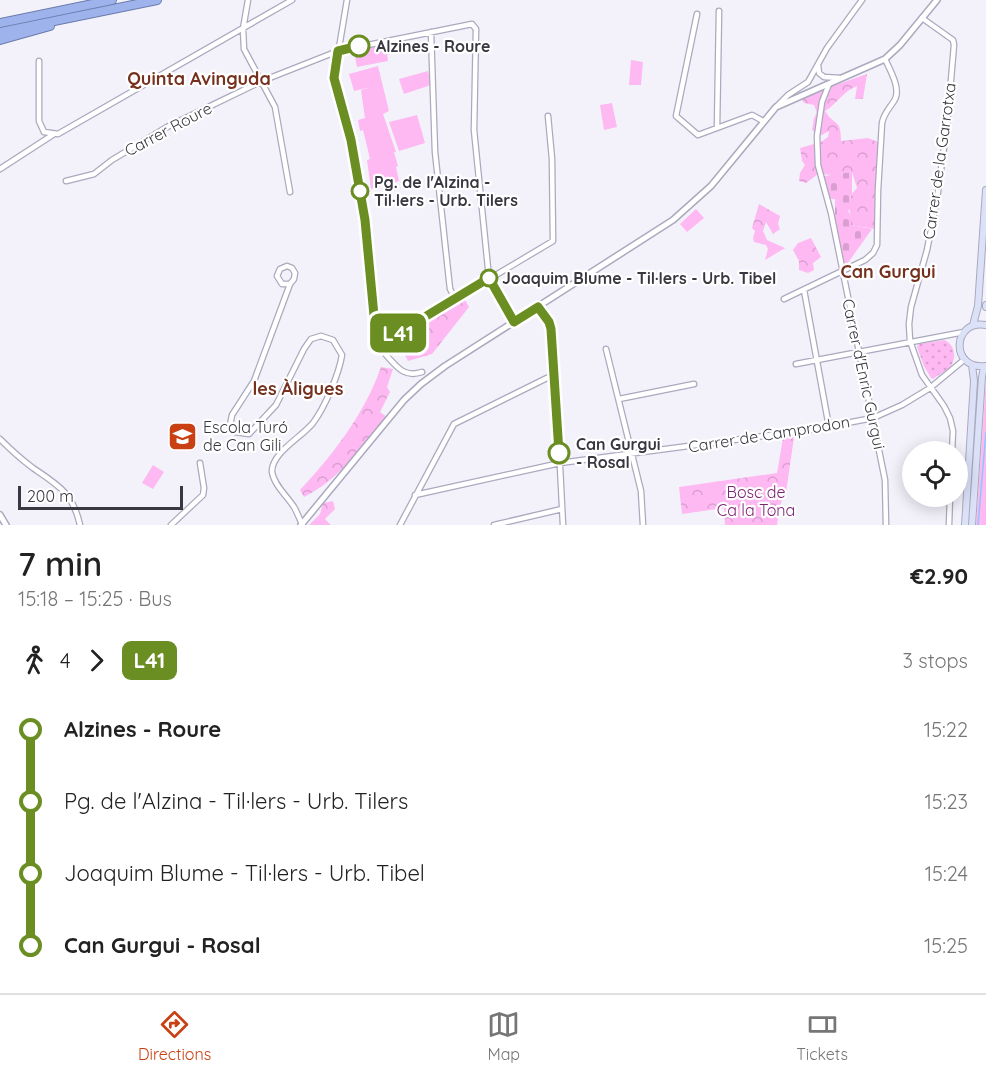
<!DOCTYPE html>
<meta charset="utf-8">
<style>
:root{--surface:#fff;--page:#f6f6f6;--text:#222;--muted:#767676;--line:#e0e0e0;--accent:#c94112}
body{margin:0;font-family:Quicksand,sans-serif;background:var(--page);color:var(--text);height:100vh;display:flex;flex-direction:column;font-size:22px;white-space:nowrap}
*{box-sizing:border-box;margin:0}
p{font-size:20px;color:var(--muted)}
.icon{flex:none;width:33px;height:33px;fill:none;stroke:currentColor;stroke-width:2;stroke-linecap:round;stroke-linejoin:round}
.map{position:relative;height:525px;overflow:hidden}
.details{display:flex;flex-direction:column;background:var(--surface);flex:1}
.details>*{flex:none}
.badge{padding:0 12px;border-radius:9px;font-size:21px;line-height:39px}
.tools{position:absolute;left:902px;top:441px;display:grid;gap:12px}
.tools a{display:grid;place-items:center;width:66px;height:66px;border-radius:50%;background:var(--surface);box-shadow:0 3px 15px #0003;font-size:30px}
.scale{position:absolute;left:18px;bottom:15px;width:165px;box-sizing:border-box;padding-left:6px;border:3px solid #393841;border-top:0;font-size:16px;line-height:21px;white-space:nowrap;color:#393841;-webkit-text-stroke:4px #fff;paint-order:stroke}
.map>.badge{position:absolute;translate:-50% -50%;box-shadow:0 0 0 3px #fff}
.legs{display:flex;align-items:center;gap:9px;height:66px;padding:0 18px;font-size:20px}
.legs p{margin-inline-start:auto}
.summary{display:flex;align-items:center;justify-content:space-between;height:102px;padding:0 18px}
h1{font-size:33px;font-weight:600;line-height:45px}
ul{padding:0 18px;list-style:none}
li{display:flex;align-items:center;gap:21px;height:72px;font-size:22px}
li i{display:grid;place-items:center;width:9px;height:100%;margin:0 8px;background:currentColor}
li i::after{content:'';width:15px;height:15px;margin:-8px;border:4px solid;border-radius:50%;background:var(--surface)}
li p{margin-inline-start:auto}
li:first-child i{background:linear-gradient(#0000 50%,currentColor 0)}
li:last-child i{background:linear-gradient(currentColor 50%,#0000 0)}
.tab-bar{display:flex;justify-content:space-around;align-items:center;height:84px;border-top:2px solid var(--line);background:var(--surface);font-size:16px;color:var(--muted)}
.tab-bar a{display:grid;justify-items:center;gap:3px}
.tab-bar .selected{color:var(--accent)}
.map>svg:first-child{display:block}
.grass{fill:#feb8f2}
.forest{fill:url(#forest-crowns)}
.cemetery{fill:url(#cemetery-stones)}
.park{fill:url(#park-dots)}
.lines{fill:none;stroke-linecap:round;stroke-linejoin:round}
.stream{stroke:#8bc7fe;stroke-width:1.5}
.minor-casing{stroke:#aba9be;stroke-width:7}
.tertiary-casing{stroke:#aba9be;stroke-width:8}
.secondary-casing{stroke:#aba9be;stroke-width:8}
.trunk-casing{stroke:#6b7bac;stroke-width:10}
.minor{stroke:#fff;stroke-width:4.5}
.tertiary{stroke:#fff;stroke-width:5}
.secondary{stroke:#dbe2f8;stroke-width:6}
.trunk{stroke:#9eb2eb;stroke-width:8}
.line-1-casing{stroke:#fff;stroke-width:14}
.line-1{stroke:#6b8e23;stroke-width:9}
.stop-1-dot{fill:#fff;stroke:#6b8e23;stroke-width:3}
.labels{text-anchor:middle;stroke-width:4.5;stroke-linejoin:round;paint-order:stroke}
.stop-label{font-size:16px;font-weight:bold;fill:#393841;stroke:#fff;text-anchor:start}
.street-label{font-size:16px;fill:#393841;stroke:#fff}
.poi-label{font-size:16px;fill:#393841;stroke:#fff;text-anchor:start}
.park-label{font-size:16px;fill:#7d2373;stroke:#fff}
.neighbourhood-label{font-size:18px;font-weight:bold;fill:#75311e;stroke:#fff}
</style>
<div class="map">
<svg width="986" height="525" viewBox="0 0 986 525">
<defs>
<pattern id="forest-crowns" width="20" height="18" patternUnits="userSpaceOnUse" patternTransform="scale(1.5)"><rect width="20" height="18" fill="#feb8f2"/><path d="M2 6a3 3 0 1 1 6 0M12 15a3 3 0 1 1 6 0" fill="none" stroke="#da9fd1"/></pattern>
<pattern id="cemetery-stones" width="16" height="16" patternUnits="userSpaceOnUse" patternTransform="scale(1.5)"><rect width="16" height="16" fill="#feb8f2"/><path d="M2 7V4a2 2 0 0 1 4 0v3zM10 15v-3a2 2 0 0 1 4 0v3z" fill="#da9fd1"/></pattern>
<pattern id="park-dots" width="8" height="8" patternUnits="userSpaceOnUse" patternTransform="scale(1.5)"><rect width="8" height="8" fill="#feb8f2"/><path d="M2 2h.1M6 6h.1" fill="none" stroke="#da9fd1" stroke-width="1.8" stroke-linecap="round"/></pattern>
</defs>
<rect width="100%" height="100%" fill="#f3f2fb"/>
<!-- grass -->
<path class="grass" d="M386 45 388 61 357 67 354 51Z
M631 60 643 62 641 85H629Z
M378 66 389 111 383 114 396 152H394L398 166 396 167 399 181 371 189 367 160 370 159 363 130 360 131 358 120 365 118 361 90 371 87 354 91 349 74Z
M428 71 431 85 404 94 399 79Z
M612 103 617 127 604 130 600 105Z
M417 115 425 143 399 151 389 122Z
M696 209 704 218 687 232 680 224Z
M986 380V525H976Z
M153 465 164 472 153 489 142 483Z"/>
<!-- forest -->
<path class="forest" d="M867 74 863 99H855L857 86C842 92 838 103 825 111 835 127 841 118 841 141L868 138 878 142 880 226 875 229 851 225C852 208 842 204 857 188L852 172 833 175 818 174 806 183 799 181 800 173 805 165 802 161 800 148 821 142 828 137 829 131 820 136 812 130 814 118 817 113 814 105 804 103 802 100 818 91Z
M759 204 780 216 778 224 780 229 773 234 766 222 763 231 767 240 785 248 765 260 768 249 766 245 754 242 753 238 755 231 752 228Z
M811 238 821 257 813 263 814 270 808 273 799 270V261L793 250 798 243Z
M464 298 469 307 432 354 408 361 404 353 429 342 418 330 422 325Z
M381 367 393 369 387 387 390 392 380 412 387 417C363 446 340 479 304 497L300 490C333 455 365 413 381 367Z
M794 437 786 493 780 505 777 525H725L724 508 682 514 679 487 777 473 783 438Z
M333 501 335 509 325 519 331 525H309L320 514 323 503Z"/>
<!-- cemetery -->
<path class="cemetery" d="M852 172V194L850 196 853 205 848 211 851 216V225L872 229 845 267 835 219V199H830L824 176Z"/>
<!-- park -->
<path class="park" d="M944 340C955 344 958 359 949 368 945 372 938 375 933 379L931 378 924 366 917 347 919 344Z"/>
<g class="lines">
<!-- stream -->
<path class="stream" d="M978 525 986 432"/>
<defs>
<path id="minor" d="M248 0 243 29 244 49 275 107 290 192
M347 0 334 78 351 140 365 220 376 337 385 341
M697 14 676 116 698 135 752 115 763 121
M922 18 953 40 954 45 947 126 937 199 927 250 911 307 909 324 910 341 922 375 944 406 950 418 953 431 952 452
M431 32 435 152 450 289 455 298
M39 61V121L44 132 58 134 292 0
M818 65 819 73 824 77 840 78
M829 84 822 102 817 136 818 165 831 213 885 480 886 525
M778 105 788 95 808 82 827 48 862 0
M717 128 719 11
M0 169 54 134
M66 181 94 174 112 160 167 127 262 81 338 51 472 24 476 29 474 130 489 278 514 322
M290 284H282L277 276 280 269 287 266 292 268 295 273 294 279 290 284 254 381 232 415 230 425 235 432 249 434 276 405 304 349 311 339 321 336 333 340 342 355C339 374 325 407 313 423 302 437 271 453 272 472 274 485 287 496 294 507 297 512 299 518 302 524
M804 290 829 427
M784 299 865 260 873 253 877 245 878 190 882 123C884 113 889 109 894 101 902 90 890 70 885 59
M538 307 549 322 554 349 563 525
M385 341 553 241 552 159 548 116
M385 341 386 355C397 367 404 378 422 372
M606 349 641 491 643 525
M796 364 964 332
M619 399 694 384
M0 439C10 449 21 459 33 468 58 485 73 493 80 525
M415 495 560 463 810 430 873 418 902 405 930 388 965 359
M171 525 203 495 204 488 200 463
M400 525 454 424 555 374
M494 525 562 509
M949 525 950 496"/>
<path id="tertiary" d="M0 515 6 525
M301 525 404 400 421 384 445 366 673 220 711 186 776 107 885 59 900 45 937 0"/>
<path id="secondary" d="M986 305V307
M973 325 978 306 986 190
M985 366C950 370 952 319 986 325
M965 525 974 381 972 365
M972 525 982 377 984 367"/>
<path id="trunk" d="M0 23 112 0
M0 32 157 0
M0 40 50 26"/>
</defs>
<!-- minor casing -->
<use href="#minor" class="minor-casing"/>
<!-- tertiary casing -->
<use href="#tertiary" class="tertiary-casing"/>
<!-- secondary casing -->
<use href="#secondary" class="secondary-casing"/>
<!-- trunk casing -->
<use href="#trunk" class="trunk-casing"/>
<!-- minor -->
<use href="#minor" class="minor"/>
<!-- tertiary -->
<use href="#tertiary" class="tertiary"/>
<!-- secondary -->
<use href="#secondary" class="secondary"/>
<!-- trunk -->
<use href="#trunk" class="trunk"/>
</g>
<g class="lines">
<defs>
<path id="line-1" d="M359 46 338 51 334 78 351 140 365 220 376 337 385 341 489 278 514 322 538 307 549 322 551 329 559 453"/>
</defs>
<!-- line-1 casing -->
<use href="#line-1" class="line-1-casing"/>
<!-- line-1 -->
<use href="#line-1" class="line-1"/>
</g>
<!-- icons -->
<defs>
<symbol id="school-square" viewBox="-11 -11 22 22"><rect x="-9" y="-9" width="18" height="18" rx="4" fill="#c94112" stroke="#fff"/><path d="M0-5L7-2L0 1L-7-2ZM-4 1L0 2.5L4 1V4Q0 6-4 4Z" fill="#fff"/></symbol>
</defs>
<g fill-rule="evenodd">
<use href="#school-square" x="166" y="420" width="33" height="33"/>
</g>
<!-- markers -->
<g class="stop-1-dot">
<circle cx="359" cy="46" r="10"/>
<circle cx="360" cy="191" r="8"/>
<circle cx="489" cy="278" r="8"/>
<circle cx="559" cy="453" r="10"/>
</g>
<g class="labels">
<!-- stop labels -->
<g class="stop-label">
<text x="376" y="52">Alzines - Roure</text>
<text x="374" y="188">Pg. de l'Alzina -<tspan x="374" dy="18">Til·lers - Urb. Tilers</tspan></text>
<text x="502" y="284">Joaquim Blume - Til·lers - Urb. Tibel</text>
<text x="576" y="450">Can Gurgui<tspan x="576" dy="18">- Rosal</tspan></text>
</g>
<!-- street labels -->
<g class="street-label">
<text transform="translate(168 129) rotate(-28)" y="6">Carrer Roure</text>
<text transform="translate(939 161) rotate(-82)" y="6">Carrer de la Garrotxa</text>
<text transform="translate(864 374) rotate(78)" y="6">Carrer d'Enric Gurgui</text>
<text transform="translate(769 434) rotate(-9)" y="6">Carrer de Camprodon</text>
</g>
<!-- poi labels -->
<g class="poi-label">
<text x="203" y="433">Escola Turó<tspan x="203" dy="18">de Can Gili</tspan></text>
</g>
<!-- park labels -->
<g class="park-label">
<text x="756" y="498">Bosc de<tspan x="756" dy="18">Ca la Tona</tspan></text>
</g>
<!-- neighbourhood labels -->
<g class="neighbourhood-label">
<text x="199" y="85">Quinta Avinguda</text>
<text x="888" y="278">Can Gurgui</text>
<text x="298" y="395">les Àligues</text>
</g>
</g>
</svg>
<div class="tools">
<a><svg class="icon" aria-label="locate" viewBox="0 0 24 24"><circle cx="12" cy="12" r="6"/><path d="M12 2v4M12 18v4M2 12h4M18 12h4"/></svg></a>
</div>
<div class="scale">200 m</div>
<b class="badge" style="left:398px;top:333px;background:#6b8e23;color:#fff">L41</b>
</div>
<section class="details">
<div class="summary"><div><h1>7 min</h1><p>15:18 – 15:25 · Bus</p></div><b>€2.90</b></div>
<div class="legs"><svg class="icon" aria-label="walk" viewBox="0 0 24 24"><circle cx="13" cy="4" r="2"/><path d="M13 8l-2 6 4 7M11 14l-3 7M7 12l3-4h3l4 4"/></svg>4<svg class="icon" aria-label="forward" viewBox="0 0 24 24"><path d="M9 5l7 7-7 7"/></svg><b class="badge" style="background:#6b8e23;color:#fff">L41</b><p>3 stops</p></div>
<ul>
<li><i style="color:#6b8e23"></i><b>Alzines - Roure</b><p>15:22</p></li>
<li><i style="color:#6b8e23"></i><span>Pg. de l'Alzina - Til·lers - Urb. Tilers</span><p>15:23</p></li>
<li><i style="color:#6b8e23"></i><span>Joaquim Blume - Til·lers - Urb. Tibel</span><p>15:24</p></li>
<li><i style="color:#6b8e23"></i><b>Can Gurgui - Rosal</b><p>15:25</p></li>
</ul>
</section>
<nav class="tab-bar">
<a class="selected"><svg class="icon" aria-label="directions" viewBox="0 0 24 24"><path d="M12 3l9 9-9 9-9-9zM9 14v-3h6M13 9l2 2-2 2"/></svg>Directions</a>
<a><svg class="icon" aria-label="map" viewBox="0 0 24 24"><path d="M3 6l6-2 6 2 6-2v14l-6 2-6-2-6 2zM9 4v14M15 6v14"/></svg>Map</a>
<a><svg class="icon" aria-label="tickets" viewBox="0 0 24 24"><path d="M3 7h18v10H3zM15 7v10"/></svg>Tickets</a>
</nav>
